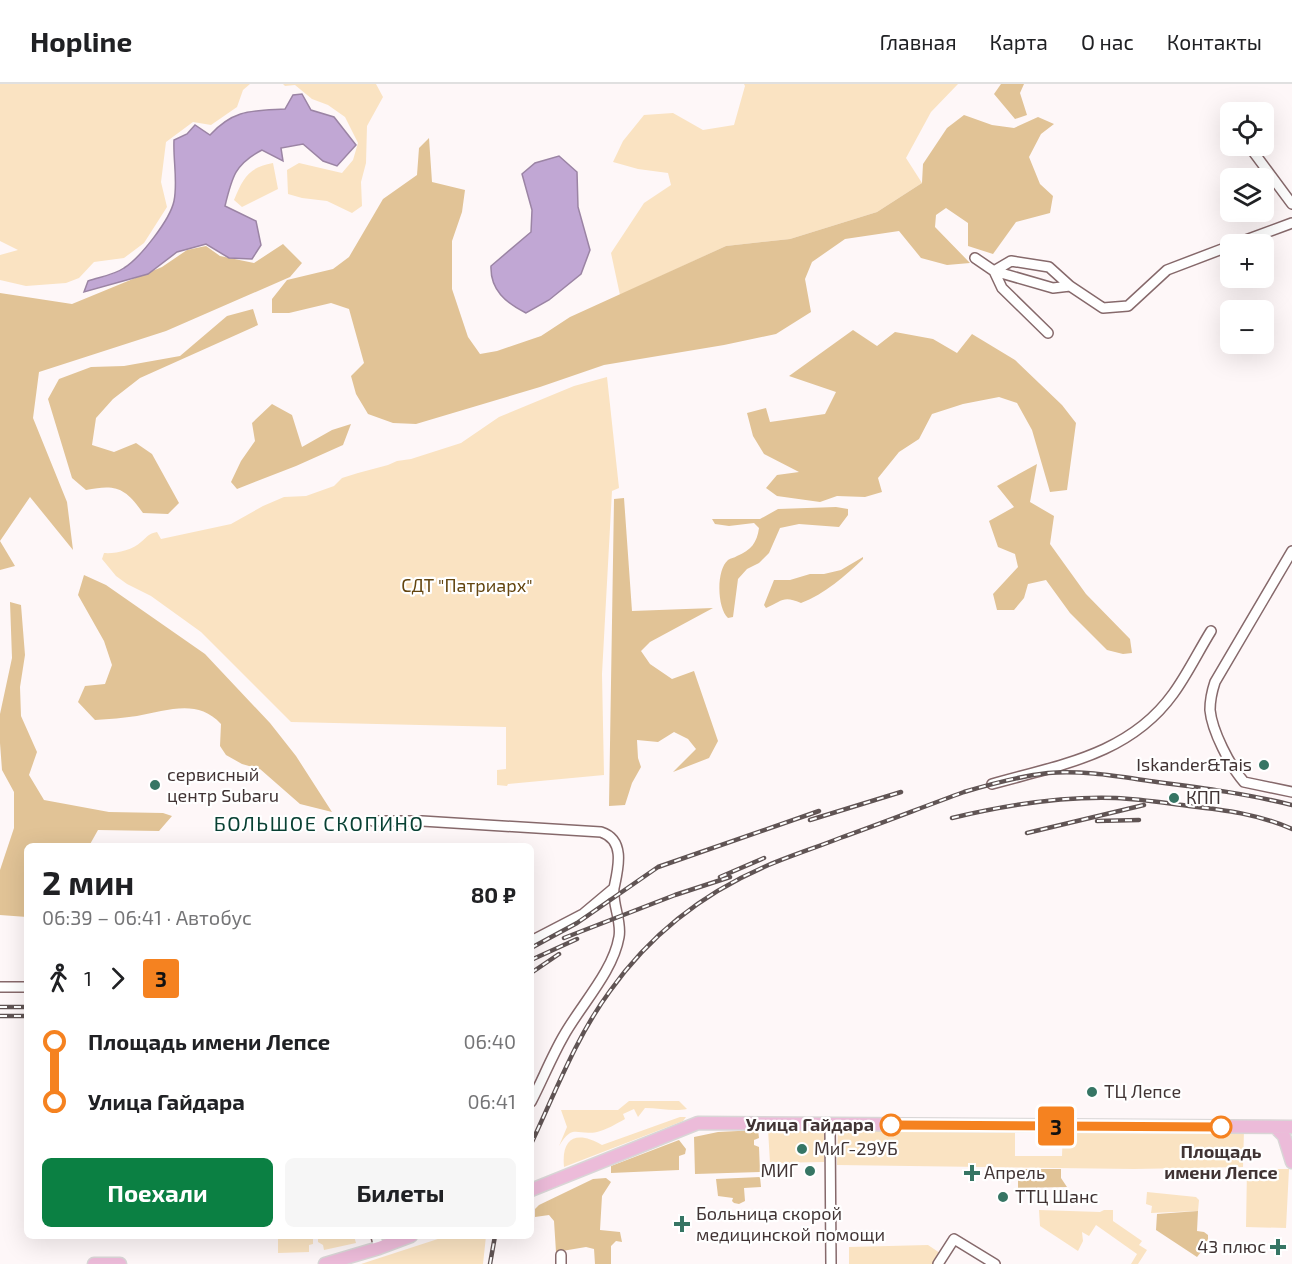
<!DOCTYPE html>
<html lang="ru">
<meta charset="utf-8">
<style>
:root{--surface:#fff;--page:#f6f6f6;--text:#202124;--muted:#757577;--line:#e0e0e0;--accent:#0b8043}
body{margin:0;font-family:"Exo 2",sans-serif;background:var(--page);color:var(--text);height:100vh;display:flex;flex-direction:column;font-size:22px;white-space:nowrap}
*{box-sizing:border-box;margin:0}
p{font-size:20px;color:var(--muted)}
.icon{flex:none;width:33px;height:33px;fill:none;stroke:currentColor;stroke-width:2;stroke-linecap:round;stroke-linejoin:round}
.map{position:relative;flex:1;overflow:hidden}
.drawer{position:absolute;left:24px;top:759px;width:510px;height:396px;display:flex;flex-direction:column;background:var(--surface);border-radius:9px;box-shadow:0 6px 24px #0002}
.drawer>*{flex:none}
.badge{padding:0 12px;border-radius:4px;font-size:21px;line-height:39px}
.tools{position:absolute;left:1220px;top:18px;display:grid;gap:12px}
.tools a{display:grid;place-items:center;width:54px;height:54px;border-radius:9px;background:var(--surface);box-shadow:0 6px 24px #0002;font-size:30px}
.map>.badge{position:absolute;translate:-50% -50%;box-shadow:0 0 0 3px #fff}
.legs{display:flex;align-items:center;gap:9px;height:66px;padding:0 18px;font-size:20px}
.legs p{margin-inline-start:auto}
.overview{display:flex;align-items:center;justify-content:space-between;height:102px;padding:0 18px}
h1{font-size:33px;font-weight:700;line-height:45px}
.button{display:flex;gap:12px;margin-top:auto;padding:12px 18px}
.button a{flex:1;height:69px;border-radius:9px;background:var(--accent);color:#fff;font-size:24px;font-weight:700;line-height:69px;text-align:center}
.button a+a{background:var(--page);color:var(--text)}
ul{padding:0 18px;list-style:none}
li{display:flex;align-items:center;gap:21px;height:60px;font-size:22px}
li i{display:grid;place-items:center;width:9px;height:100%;margin:0 8px;background:currentColor}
li i::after{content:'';width:15px;height:15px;margin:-8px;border:4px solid;border-radius:50%;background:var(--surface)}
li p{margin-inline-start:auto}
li:first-child i{background:linear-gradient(#0000 50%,currentColor 0)}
li:last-child i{background:linear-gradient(currentColor 50%,#0000 0)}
header{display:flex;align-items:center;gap:36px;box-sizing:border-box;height:84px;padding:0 30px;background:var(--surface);border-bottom:2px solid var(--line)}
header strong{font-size:28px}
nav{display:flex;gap:33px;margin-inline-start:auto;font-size:21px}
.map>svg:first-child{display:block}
.green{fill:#fae3c2}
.forest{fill:#e1c396}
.water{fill:#c1a7d4;stroke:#9b84a4;stroke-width:1.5}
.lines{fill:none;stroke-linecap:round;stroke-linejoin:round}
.minor-casing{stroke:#86696b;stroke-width:12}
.major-casing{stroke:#d9d6d6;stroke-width:15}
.minor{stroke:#fff;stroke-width:9}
.major{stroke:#ecbbd9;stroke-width:12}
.rail-casing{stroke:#605454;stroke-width:4.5}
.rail{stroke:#fff;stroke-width:2;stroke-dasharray:7;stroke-linecap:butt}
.line-1-casing{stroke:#fff;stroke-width:14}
.line-1{stroke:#f58220;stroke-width:9}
.poi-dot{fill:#367564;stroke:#fff;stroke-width:2}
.stop-1-dot{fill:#fff;stroke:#f58220;stroke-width:3}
.labels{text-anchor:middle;stroke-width:4.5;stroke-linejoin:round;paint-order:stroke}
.park-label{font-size:18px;fill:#63450f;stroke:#fff}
.poi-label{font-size:18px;fill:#413434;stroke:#fff;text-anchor:start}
.stop-label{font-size:18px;font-weight:bold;fill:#413434;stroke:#fff;text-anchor:end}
.neighbourhood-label{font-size:20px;letter-spacing:1.5px;fill:#094134;stroke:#fff}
</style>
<header>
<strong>Hopline</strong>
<nav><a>Главная</a><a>Карта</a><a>О нас</a><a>Контакты</a></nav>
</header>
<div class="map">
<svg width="1292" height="1180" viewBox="0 0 1292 1180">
<rect width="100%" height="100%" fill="#fef7f8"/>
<!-- green -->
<path class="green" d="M0 0H250L243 6 237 23 211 41 193 38 166 58 161 98 167 123 144 159 124 174 94 178 79 194 66 199 26 202 0 196V171L18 166 0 157Z
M283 0H376L383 13 367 42 366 79 361 98 362 122 352 129 327 117 302 114 288 110 287 86 299 79 342 89 353 76 358 59 345 33 328 21 312 15 295 1 285 2Z
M744 0H958L931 28 906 74 922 99 877 128 790 155 726 162 620 211 611 169 644 119 671 101 668 89 638 85 613 78 623 57 644 31 673 29 703 46 734 41 745 2Z
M273 79 278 105 242 123 234 116C243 94 249 83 273 79Z
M607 293 619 404 612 407 602 590 604 691 508 700 507 702 497 701V686L506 685V643L291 638 201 548 151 512 127 500 116 492 102 475 104 469C115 470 133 466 141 458 148 452 148 450 157 448L161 455 231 440 263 422 284 413 306 412 334 402 342 394 358 389 388 381 397 377 411 375 461 359 499 333 574 302Z
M629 1017H679L687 1025C674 1028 659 1024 645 1024L638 1033 634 1025 623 1030 625 1035C616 1040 606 1046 597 1048 576 1052 573 1039 559 1062L567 1043 561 1026H618Z
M680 1033H686L683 1037 564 1083C561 1052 578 1047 602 1061Z
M838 1043 1015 1045V1072H1062L1063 1045 1244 1046 1243 1083 1134 1085 837 1081Z
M768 1045H820L824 1048V1078L770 1079Z
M1247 1085H1289L1286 1144 1246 1143Z
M1147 1108 1196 1113 1199 1116 1198 1127 1151 1129 1152 1122 1146 1120Z
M1039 1126 1100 1128 1104 1126H1113V1137L1142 1157 1139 1161 1147 1166 1138 1180H1131L1137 1170 1096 1141 1089 1152 1082 1148 1083 1157 1078 1167 1040 1142Z
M354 1152 356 1159 324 1166 323 1161 318 1158V1153Z
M447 1152H486L483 1180H361Z
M278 1153H313V1160L309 1161V1168L278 1169Z
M928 1161 943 1171 938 1180H849V1163Z"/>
<!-- forest -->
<path class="forest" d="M1001 0H1024L1020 9 1027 31 1015 35 994 10Z
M964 31 992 41 1014 44 1038 33 1054 40 1041 50 1029 73 1040 100 1053 112 1050 129 1016 138 993 170 968 162V139L946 124 936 131 935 143 970 179 947 181 921 174 899 147 845 155 812 178 805 195 811 228 776 250 724 261 604 281 540 303 416 340 393 339 368 330 356 310 351 292 364 279 349 225 331 219 289 229H272V215L287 196 333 185 349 173 383 115 417 91 419 64 429 54 432 98 465 106 462 128 452 157V205L468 253 480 270 497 267 541 252 570 233 726 162 790 155 877 128 922 99 923 80 947 44Z
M283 160 302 179 290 193 166 247 39 288 33 334 67 418 73 466 30 413 0 457 15 482 0 486V209L72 220 162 183 187 166 206 162 220 172 254 179Z
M253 225 258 241 140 294 113 315 96 334 92 361 114 368 136 359 152 370 179 419 168 430 143 429C125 404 117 400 86 406L72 394 48 315 59 295 91 283 124 282 180 272 227 232Z
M853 246 877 262 895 248 933 255 957 269 972 250 1015 276 1062 321 1076 339 1067 406 1050 408 1032 346 1017 319 999 313 963 320 932 330 919 355 899 368 878 394 882 408 865 413 837 412 820 418 777 412 766 404 777 391 799 388 764 370 753 352 747 329 766 324 770 338 825 330 836 308 789 292Z
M272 320 292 331 302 363 332 346 351 340 343 361 296 382 237 405 231 398 241 377 255 357 252 339Z
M1037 380 1030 418 1054 432 1050 460 1086 510 1130 555 1132 569 1123 570 1107 566 1070 529 1046 496 1028 500 1024 514 1014 526H997L993 510 1018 483 1015 470 998 463 989 437 1014 423 997 402Z
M624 414 632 527 713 524 650 558 641 567 650 580 672 595 694 587 718 657 709 674 673 688 696 665 688 655 674 648 658 658 637 656 638 674 641 683 632 699 625 721 609 722 614 415Z
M836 423 848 425V431L839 443 799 440 780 444 769 469 759 479 747 485 738 495 733 533 728 534C717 524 716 486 728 476 731 474 734 474 737 472 751 466 757 459 759 444L754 439 729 442 715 440 712 435H760L778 425Z
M863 473V475C845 492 825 510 801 519 783 511 782 517 766 524L764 521 774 496H790L810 490H824L841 486Z
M84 491 106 501 205 570 270 639 296 672 332 728 300 720 260 685 242 680 226 671 220 662 221 640C197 614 167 627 137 632 124 634 109 635 95 636L78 618 85 602 105 600 112 581 104 557 78 511Z
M10 518 21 521 25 571 20 603 21 632 37 668 29 691 44 716 109 728 163 729 172 732 159 747 98 746 89 762H27V833L0 831V786L14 744V708L2 686 0 659V630L12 574Z
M758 1046 759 1054 754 1056V1061L759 1063 760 1088 695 1090 694 1053 718 1048Z
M679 1056 686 1065 685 1070 679 1072V1086L611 1089V1082Z
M1018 1085H1061V1094L1067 1103 1018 1104Z
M760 1093 761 1103 744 1104 745 1117 739 1120 734 1119 732 1117 733 1114 718 1112 716 1095Z
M606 1094 611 1098 602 1112 600 1146 620 1148 622 1158 616 1157 611 1162V1180H595L594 1165 586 1163 556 1168 554 1137 549 1131 535 1133V1125L539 1121 593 1095Z
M1198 1127 1197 1147 1204 1148 1208 1151V1159L1197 1173 1156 1146 1157 1130Z"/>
<!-- water -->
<path class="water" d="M302 10 311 26 334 33 356 61 337 82 323 77 303 60 281 64 283 77 262 66C235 80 232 93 225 122L256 137 261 161 252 175 229 174 206 160 177 168 148 190 84 208 88 197C99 193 114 191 124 184 140 174 170 136 174 117 178 97 173 77 174 56L187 50 195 41 210 51C234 25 252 27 285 25L293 11Z
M559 72 577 88 578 123 590 166 581 190 549 216 526 229C506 219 490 206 491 182L531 148 532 126 522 90 535 79Z"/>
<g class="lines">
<defs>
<path id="minor" d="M1249 62 1292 120
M1235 160 1292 139
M975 174 994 187 1053 204 1070 202
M1048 249 1002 204 994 187 1011 177 1049 183 1070 202 1103 224 1128 222 1167 186 1230 162
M1292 467 1215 598C1212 607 1210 616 1210 626 1212 647 1230 682 1244 698L1292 708
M992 700C1059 681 1129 671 1173 610 1187 591 1198 568 1211 547
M373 737H422L601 748C626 756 618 785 614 804 612 820 622 837 619 853 613 888 580 922 563 953 551 974 542 997 531 1018
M531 857 583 830 614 804
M0 903H27
M830 1040 831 1180
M376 1152 379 1164
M561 1171V1180
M938 1180 954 1155 995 1180"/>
<path id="major" d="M1276 1044 1284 1052 1292 1078
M531 1106 698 1039 1292 1043
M94 1180H120
M325 1180 379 1164 411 1152"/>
</defs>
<!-- minor casing -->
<use href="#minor" class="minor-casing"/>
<!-- major casing -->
<use href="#major" class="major-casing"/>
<!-- minor -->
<use href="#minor" class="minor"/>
<!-- major -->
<use href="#major" class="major"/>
<defs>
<path id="rail" d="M952 734C1006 721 1060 712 1116 714 1140 715 1165 719 1189 722 1225 726 1258 730 1292 745
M810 736 901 708
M1097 737 1139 736
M1027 749 1144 721
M720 793 764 774
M564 854 675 811 730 793
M531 864 577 839 658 783 819 727
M531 876 577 855
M531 889 559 870
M0 923H27
M0 932H27
M531 1060C555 1009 576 953 610 907 649 852 702 810 764 783 789 772 815 764 840 754 882 739 923 723 964 708 991 700 1020 692 1048 689 1085 686 1121 693 1157 698 1203 704 1248 710 1292 721
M490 1180 495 1152"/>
</defs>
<!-- rail casing -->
<use href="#rail" class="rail-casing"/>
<!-- rail -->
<use href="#rail" class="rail"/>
</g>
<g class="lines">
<defs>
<path id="line-1" d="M891 1041 1221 1043"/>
</defs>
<!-- line-1 casing -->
<use href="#line-1" class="line-1-casing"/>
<!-- line-1 -->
<use href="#line-1" class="line-1"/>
</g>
<!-- markers -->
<g class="poi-dot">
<circle cx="1264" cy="681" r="6"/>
<circle cx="155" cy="701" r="6"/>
<circle cx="1174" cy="714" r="6"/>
<circle cx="1092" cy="1008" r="6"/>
<circle cx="802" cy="1065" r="6"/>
<circle cx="810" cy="1087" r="6"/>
<path d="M969 1080h6v6h6v6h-6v6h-6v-6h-6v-6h6z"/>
<circle cx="1003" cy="1113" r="6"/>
<path d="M679 1131h6v6h6v6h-6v6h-6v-6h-6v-6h6z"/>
<path d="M1275 1154h6v6h6v6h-6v6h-6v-6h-6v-6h6z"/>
</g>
<g class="stop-1-dot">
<circle cx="891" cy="1041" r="10"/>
<circle cx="1221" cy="1043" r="10"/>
</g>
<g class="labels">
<!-- park labels -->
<g class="park-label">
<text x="467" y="508">СДТ "Патриарх"</text>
</g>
<!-- poi labels -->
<g class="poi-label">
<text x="1252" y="687" text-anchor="end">Iskander&amp;Tais</text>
<text x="167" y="697">сервисный<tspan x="167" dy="21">центр Subaru</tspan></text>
<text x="1186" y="720">КПП</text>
<text x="1104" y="1014">ТЦ Лепсе</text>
<text x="814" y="1071">МиГ-29УБ</text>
<text x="798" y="1093" text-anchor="end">МИГ</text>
<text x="984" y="1095">Апрель</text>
<text x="1015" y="1119">ТТЦ Шанс</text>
<text x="696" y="1136">Больница скорой<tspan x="696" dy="21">медицинской помощи</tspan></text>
<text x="1266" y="1169" text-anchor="end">43 плюс</text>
</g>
<!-- stop labels -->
<g class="stop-label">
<text x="874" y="1047">Улица Гайдара</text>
<text x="1221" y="1074" text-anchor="middle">Площадь<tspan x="1221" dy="21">имени Лепсе</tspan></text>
</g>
<!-- neighbourhood labels -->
<g class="neighbourhood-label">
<text x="319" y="747">БОЛЬШОЕ СКОПИНО</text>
</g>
</g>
</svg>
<div class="tools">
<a><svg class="icon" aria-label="locate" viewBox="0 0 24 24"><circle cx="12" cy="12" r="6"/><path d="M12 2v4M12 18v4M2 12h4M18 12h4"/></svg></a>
<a><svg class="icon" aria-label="layers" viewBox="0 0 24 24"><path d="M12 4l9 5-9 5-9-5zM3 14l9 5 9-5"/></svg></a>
<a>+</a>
<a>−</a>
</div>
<b class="badge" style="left:1056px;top:1042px;background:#f58220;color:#111">3</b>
<section class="drawer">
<div class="overview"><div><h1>2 мин</h1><p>06:39 – 06:41 · Автобус</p></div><b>80 ₽</b></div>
<div class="legs"><svg class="icon" aria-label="walk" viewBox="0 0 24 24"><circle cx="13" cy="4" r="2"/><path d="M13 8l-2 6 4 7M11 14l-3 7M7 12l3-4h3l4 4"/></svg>1<svg class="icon" aria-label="forward" viewBox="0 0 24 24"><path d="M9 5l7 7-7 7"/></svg><b class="badge" style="background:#f58220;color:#111">3</b></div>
<ul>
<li><i style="color:#f58220"></i><b>Площадь имени Лепсе</b><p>06:40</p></li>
<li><i style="color:#f58220"></i><b>Улица Гайдара</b><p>06:41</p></li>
</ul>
<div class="button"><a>Поехали</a><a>Билеты</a></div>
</section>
</div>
